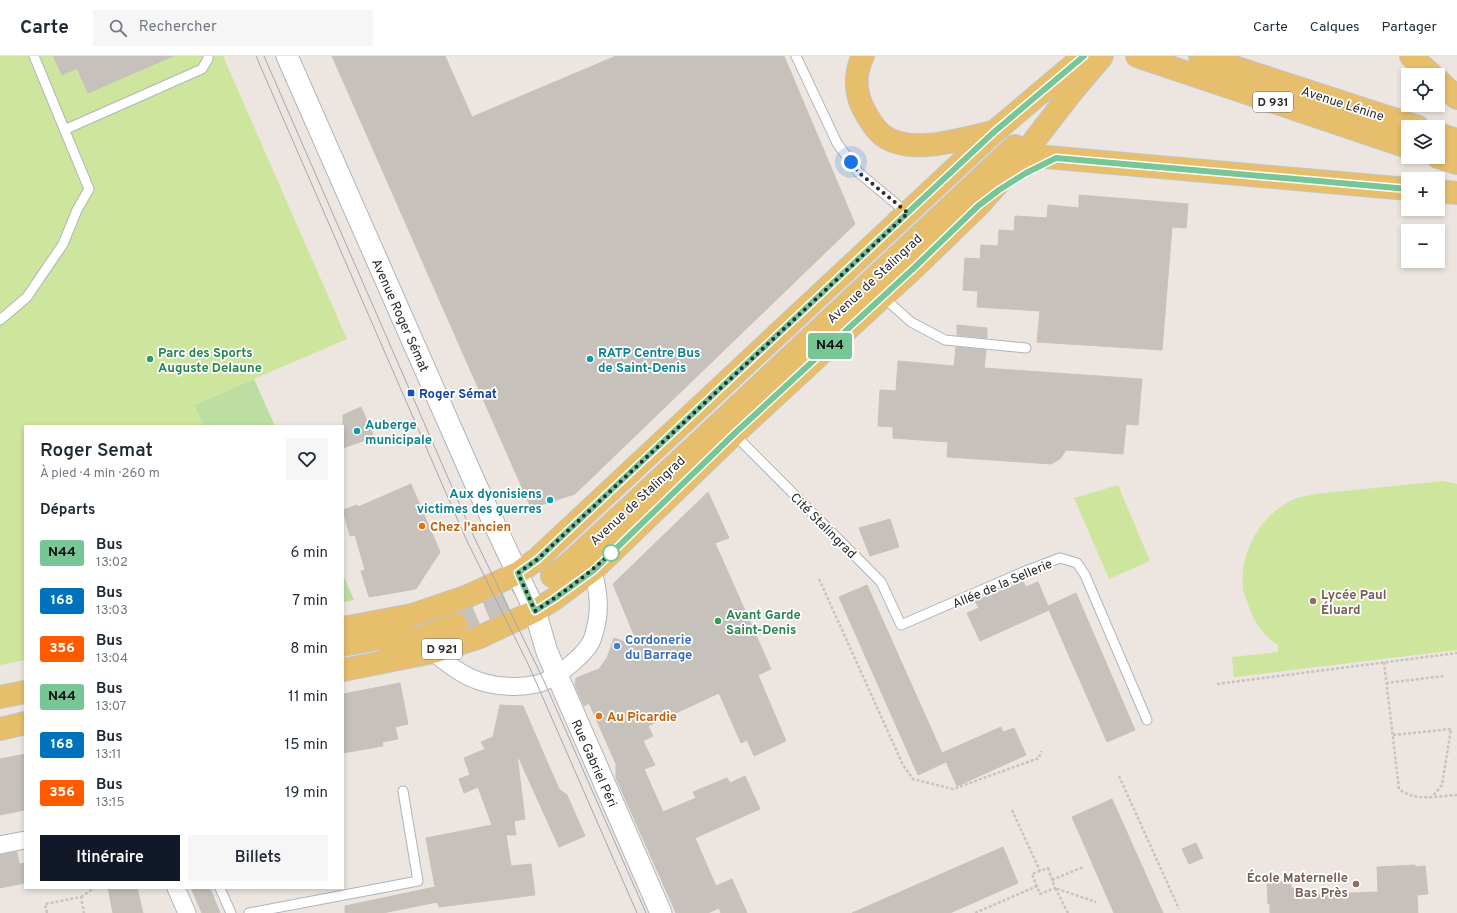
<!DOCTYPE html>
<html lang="fr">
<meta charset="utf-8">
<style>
:root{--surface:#fff;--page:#f6f6f7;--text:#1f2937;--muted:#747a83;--line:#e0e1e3;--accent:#111827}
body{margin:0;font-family:Overpass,sans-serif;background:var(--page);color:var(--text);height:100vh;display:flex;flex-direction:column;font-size:15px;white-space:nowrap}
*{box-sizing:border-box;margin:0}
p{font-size:13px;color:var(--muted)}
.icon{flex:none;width:22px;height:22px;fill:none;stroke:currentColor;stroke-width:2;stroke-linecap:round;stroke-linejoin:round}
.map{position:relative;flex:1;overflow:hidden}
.sheet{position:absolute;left:24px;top:369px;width:320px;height:464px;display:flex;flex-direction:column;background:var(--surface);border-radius:0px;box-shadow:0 2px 6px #0003}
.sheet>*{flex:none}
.badge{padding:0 8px;border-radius:3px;font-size:14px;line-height:26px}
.fabs{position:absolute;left:1401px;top:12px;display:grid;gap:8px}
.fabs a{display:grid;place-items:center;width:44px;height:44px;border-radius:0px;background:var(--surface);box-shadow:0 2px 6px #0003;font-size:20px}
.you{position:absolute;width:20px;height:20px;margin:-10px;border:3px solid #fff;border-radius:50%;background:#1a73e8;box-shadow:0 0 0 6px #1a73e833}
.map>.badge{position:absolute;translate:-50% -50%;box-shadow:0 0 0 2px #fff}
h2{padding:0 16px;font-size:15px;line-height:36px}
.round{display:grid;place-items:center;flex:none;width:42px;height:42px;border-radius:0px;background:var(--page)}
.summary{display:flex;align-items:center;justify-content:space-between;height:68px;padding:0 16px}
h1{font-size:19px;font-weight:600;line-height:30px}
.primary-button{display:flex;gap:8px;margin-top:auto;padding:8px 16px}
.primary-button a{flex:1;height:46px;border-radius:0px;background:var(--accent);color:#fff;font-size:16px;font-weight:600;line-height:46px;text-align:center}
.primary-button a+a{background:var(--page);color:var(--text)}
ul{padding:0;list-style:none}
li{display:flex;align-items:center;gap:12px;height:48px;padding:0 16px}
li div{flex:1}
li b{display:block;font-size:15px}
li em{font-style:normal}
li .badge{min-width:44px;font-weight:700;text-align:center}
header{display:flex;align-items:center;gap:24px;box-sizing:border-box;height:56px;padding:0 20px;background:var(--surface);border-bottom:1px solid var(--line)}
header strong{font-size:19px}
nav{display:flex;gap:22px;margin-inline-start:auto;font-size:14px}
.search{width:280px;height:36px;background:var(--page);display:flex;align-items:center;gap:10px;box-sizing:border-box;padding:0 14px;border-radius:0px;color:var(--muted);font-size:15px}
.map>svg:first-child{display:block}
.green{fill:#bcdfa1}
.pitch{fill:#cee59d}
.building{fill:#c6c1bb;stroke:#c8c2b9}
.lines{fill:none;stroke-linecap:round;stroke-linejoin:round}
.primary-tunnel{stroke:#c6c1bc;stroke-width:22;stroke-dasharray:22 11;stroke-linecap:butt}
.service-casing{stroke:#b0b3bc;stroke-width:11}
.minor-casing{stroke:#b0b3bc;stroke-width:19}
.tertiary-casing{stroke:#b0b3bc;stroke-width:23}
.primary-casing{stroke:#c4c4c4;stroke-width:24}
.path{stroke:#c4c4c4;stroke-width:2.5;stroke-dasharray:3 2;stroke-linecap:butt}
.service{stroke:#fff;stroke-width:9}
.minor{stroke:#fff;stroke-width:17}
.tertiary{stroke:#fff;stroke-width:21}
.primary{stroke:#e7be6b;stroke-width:22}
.tram{stroke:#a3a7b5;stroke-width:1}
.line-casing{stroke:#fff;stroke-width:9}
.line{stroke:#77c695;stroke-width:6}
.walk{stroke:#2c2c2c;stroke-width:4;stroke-dasharray:0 7.2}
.leisure-dot{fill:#2e9e5b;stroke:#fff;stroke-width:1.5}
.culture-dot{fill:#0f9aa8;stroke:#fff;stroke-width:1.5}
.transit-dot{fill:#1a4fb4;stroke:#fff;stroke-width:1.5}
.food-dot{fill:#e8710a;stroke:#fff;stroke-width:1.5}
.stop-dot{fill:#fff;stroke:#77c695;stroke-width:2}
.education-dot{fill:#8d6e63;stroke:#fff;stroke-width:1.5}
.shop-dot{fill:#3f7fe0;stroke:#fff;stroke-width:1.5}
.labels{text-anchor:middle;stroke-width:3.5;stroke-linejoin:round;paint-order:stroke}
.shield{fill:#fff;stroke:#6b6b6b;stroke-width:1}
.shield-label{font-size:12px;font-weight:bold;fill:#2c2c2c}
.street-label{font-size:13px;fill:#2c2c2c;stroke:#fff}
.leisure-label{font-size:13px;font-weight:bold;fill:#27864d;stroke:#fff;text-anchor:start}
.culture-label{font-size:13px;font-weight:bold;fill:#0d838f;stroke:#fff;text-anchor:start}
.transit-label{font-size:13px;font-weight:bold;fill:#164399;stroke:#fff;text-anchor:start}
.food-label{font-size:13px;font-weight:bold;fill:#c56008;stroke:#fff;text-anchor:start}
.education-label{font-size:13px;font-weight:bold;fill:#785e54;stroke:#fff;text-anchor:start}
.shop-label{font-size:13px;font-weight:bold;fill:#366cbe;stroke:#fff;text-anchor:start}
</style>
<header>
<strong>Carte</strong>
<div class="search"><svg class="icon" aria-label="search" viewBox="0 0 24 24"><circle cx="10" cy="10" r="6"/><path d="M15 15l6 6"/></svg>Rechercher</div>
<nav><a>Carte</a><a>Calques</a><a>Partager</a></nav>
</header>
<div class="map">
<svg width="1457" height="857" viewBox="0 0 1457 857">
<rect width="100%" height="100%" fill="#ede6e0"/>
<!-- green -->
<path class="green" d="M254 323 275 370H204L194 349Z
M343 519 354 544 343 546Z"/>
<!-- pitch -->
<path class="pitch" d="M0 0H223L347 283 194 349 204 370H25V604L0 609Z
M1443 425 1457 428V594L1234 621 1232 601 1278 596V589C1263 581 1253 564 1248 548 1247 544 1244 538 1243 534 1239 495 1261 457 1297 442 1303 440 1309 440 1315 438Z
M1118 429 1150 505 1109 523 1074 442Z"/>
<!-- building -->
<path class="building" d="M53 0H173L88 37 77 12 62 19Z
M332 0H445L472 61 616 0H784L855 168 575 438 531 452Z
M1079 139 1188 148 1186 172 1172 171 1162 294 1037 286 1040 255 977 251 978 235 963 234 965 202 980 203 981 189 998 190 999 174 1014 175 1015 160 1047 162 1048 149 1079 152Z
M957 269 987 272V282L957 279Z
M956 291 986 294 984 312 1142 323 1138 369 1126 368 1123 398 1066 394 1060 403 1051 408 947 401 948 386 893 382V371L878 370 880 334 896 335 898 305 954 310Z
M361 351 374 381 343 392V359Z
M411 428 440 496 416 533 369 541 361 515 365 514 355 479 350 480 343 454 357 449 358 451Z
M708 436 729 482 715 487 771 613 758 619 786 685 754 700 747 684 741 687 719 637 648 670 653 680 643 685 655 709 644 713 663 756 696 742 693 736 727 722 730 727 745 720 760 753 695 782 716 830 732 823 747 857H721L719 852 708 857H676L616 722V708L589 647 584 650 575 629 576 622 599 613 607 602 614 582 639 591 613 528Z
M890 463 899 491 870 500 859 472Z
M1023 526 1026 531 1038 526 1048 550 1076 537 1135 674 1107 686 1049 554 980 585 967 557 979 552 975 545Z
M867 529 946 706 918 719 839 541Z
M400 627 408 668 395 671 398 683 382 686 383 690 343 697V638Z
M500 649 523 650 559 733 567 739 585 780 559 791 517 698 525 763 514 765 516 779H506L511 810 531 808 535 839 439 851 437 846 383 857H345V850L435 831 426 782 492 769 478 731 464 737 459 723 470 719 464 702 485 693 481 686 493 681Z
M1001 671 1003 676 1014 672 1026 699 957 730 942 697Z
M25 698V754L0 759V703Z
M1112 743 1163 857H1114L1072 761Z
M1196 787 1203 802 1189 808 1182 793Z
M1003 791 1018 827 950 857H852Z
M17 796 19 808 25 807V827L0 832V799Z
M1415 809V811L1425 810 1428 838 1417 839 1418 857H1270V848H1268L1267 827 1291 825V832H1303V839L1378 836 1377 811Z
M108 832H137L143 857H113Z
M191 832H210L220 857H202Z"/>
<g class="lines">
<!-- primary-tunnel -->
<path class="primary-tunnel" d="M456 568 516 543 552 520"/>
<defs>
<path id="service" d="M796 0 837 87 858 116 907 157
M64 74 202 13 208 3V0
M883 241 911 266 945 284 1026 292
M0 264 27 241 63 188 77 154 89 133 34 0
M734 378 881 526 901 569 1023 516 1060 502 1077 507 1085 519 1147 664
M220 832 231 857
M249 857 418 825 403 735"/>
<path id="minor" d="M433 596C447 607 461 619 479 625 496 631 519 632 537 628 554 624 583 601 591 586 593 582 594 578 595 574 601 553 598 535 593 514
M0 789 25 784
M176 832 187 857"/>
<path id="tertiary" d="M287 0 476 429 535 555 547 596 661 857"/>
<path id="primary" d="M863 0C855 16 855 34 862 50 867 60 873 71 881 78 909 101 961 83 993 76
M1137 0 1408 91
M1200 0 1418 71
M1411 0 1432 19
M1438 24 1457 42
M1438 78 1457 84
M1438 101 1457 107
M1012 107 1020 103 1035 100 1408 133
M1438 135 1457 137
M552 520 567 509 630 451 1015 90
M343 572 412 559 468 540 518 517 537 503 994 76 1084 0
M343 589 405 577
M389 589 417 583 456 568
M343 614 433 596 480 581 535 555 554 543 593 514 734 378 915 211 978 150 1020 103 1071 37 1102 0
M0 641 25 636
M0 673 25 667"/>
</defs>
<!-- service casing -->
<use href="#service" class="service-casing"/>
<!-- minor casing -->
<use href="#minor" class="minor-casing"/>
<!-- tertiary casing -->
<use href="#tertiary" class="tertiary-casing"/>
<!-- primary casing -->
<use href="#primary" class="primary-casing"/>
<!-- path -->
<path class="path" d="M1418 153V154L1432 156
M819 523 903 709 913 723 953 733 1039 702 1041 695
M1384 606 1399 733C1414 746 1439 740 1457 739
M1386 627 1444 620
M1217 628 1457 597
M1393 679 1451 673 1442 729 1433 740
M1119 720 1179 853
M1012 754 1040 815
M1048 812 1055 832 1040 838 1032 818Z
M1052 824 1083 811
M81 841 94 832
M47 857 45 848 81 841 84 857
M975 857 1037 830
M1068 857 1055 832 1096 846"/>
<!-- service -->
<use href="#service" class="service"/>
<!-- minor -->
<use href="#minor" class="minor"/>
<!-- tertiary -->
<use href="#tertiary" class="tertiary"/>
<!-- primary -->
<use href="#primary" class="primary"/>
<!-- tram -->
<path class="tram" d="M256 0 466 483 529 610 637 857
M264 0 473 479 544 625 646 857"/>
</g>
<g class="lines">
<defs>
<path id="line" d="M1084 0 994 76 558 484 538 503 518 517 535 555 554 543 594 514 734 378 915 211 978 150 999 134 1026 117 1056 102 1408 133"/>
</defs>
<!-- line casing -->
<use href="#line" class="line-casing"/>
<!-- line -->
<use href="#line" class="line"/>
<!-- walk -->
<path class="walk" d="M611 497 613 495C589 518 563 537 535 555L518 517 538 503 558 484 908 157 858 116 851 106"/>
</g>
<!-- markers -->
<g class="leisure-dot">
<circle cx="150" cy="303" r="4"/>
<circle cx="718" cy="565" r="4"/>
</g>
<g class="culture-dot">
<circle cx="590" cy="303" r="4"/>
<circle cx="357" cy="375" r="4"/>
<circle cx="550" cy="444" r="4"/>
</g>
<rect class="transit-dot" x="407" y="333" width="8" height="8" rx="2"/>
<g class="food-dot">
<circle cx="422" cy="470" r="4"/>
<circle cx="599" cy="660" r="4"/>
</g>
<circle class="stop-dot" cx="611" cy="497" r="8"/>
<g class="education-dot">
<circle cx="1313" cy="545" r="4"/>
<circle cx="1356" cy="828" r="4"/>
</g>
<circle class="shop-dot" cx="617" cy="590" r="4"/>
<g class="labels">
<!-- shield labels -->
<g class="shield">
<rect x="1253" y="36" width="40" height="20" rx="3"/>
<rect x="422" y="583" width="40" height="20" rx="3"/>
</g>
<g class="shield-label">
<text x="1273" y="50">D 931</text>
<text x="442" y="597">D 921</text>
</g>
<!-- street labels -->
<g class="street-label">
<text transform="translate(1343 47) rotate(18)" y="5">Avenue Lénine</text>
<text transform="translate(874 222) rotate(-43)" y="5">Avenue de Stalingrad</text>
<text transform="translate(401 259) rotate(66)" y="5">Avenue Roger Sémat</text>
<text transform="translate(637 444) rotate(-43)" y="5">Avenue de Stalingrad</text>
<text transform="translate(824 469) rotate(45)" y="5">Cité Stalingrad</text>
<text transform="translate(1002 527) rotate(-23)" y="5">Allée de la Sellerie</text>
<text transform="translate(595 707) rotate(66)" y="5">Rue Gabriel Péri</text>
</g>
<!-- leisure labels -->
<g class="leisure-label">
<text x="158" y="301">Parc des Sports<tspan x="158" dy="15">Auguste Delaune</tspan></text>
<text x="726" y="563">Avant Garde<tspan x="726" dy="15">Saint-Denis</tspan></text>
</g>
<!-- culture labels -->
<g class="culture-label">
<text x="598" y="301">RATP Centre Bus<tspan x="598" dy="15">de Saint-Denis</tspan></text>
<text x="365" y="373">Auberge<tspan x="365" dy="15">municipale</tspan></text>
<text x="542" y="442" text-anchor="end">Aux dyonisiens<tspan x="542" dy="15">victimes des guerres</tspan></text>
</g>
<!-- transit labels -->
<g class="transit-label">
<text x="419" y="342">Roger Sémat</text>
</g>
<!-- food labels -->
<g class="food-label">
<text x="430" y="475">Chez l'ancien</text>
<text x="607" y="665">Au Picardie</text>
</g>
<!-- education labels -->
<g class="education-label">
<text x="1321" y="543">Lycée Paul<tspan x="1321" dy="15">Éluard</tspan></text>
<text x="1348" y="826" text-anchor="end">École Maternelle<tspan x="1348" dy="15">Bas Près</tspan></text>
</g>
<!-- shop labels -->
<g class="shop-label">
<text x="625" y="588">Cordonerie<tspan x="625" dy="15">du Barrage</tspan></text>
</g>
</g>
</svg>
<div class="fabs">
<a><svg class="icon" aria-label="locate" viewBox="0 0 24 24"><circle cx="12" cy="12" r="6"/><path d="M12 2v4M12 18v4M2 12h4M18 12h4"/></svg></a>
<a><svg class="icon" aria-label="layers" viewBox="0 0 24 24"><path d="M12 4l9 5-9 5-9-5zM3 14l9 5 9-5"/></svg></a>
<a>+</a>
<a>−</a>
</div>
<div class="you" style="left:851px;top:106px"></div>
<b class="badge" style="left:830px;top:290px;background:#77c695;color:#111">N44</b>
<section class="sheet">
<div class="summary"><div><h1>Roger Semat</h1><p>À pied · 4 min · 260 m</p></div><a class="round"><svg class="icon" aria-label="heart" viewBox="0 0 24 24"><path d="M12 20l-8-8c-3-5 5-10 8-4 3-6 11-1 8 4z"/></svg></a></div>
<h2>Départs</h2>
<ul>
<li><span class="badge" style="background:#77c695;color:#111">N44</span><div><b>Bus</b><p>13:02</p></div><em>6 min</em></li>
<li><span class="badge" style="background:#0072bc;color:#fff">168</span><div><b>Bus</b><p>13:03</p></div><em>7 min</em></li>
<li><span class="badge" style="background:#ff5a00;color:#fff">356</span><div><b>Bus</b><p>13:04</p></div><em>8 min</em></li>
<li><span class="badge" style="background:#77c695;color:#111">N44</span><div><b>Bus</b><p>13:07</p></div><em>11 min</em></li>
<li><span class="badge" style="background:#0072bc;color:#fff">168</span><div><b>Bus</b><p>13:11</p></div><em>15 min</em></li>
<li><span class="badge" style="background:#ff5a00;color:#fff">356</span><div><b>Bus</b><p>13:15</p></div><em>19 min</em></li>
</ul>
<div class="primary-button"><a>Itinéraire</a><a>Billets</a></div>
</section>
</div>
